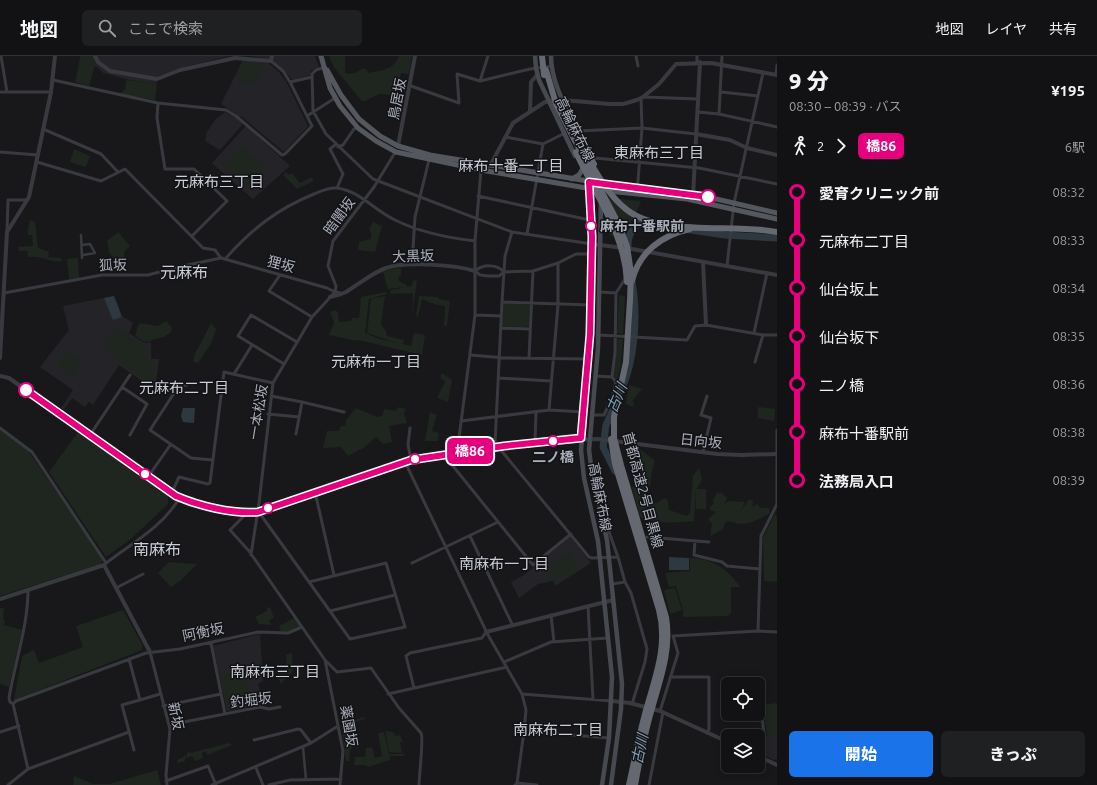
<!DOCTYPE html>
<html lang="ja">
<meta charset="utf-8">
<style>
:root{--surface:#121214;--page:#1f2022;--text:#f1f3f6;--muted:#9c9ea0;--line:#313234;--accent:#1a73e8}
body{margin:0;font-family:Ubuntu,"Noto Sans JP",sans-serif;background:var(--page);color:var(--text);height:100vh;display:flex;flex-direction:column;font-size:15px;white-space:nowrap}
*{box-sizing:border-box;margin:0}
p{font-size:13px;color:var(--muted)}
.icon{flex:none;width:22px;height:22px;fill:none;stroke:currentColor;stroke-width:2;stroke-linecap:round;stroke-linejoin:round}
.map{position:relative;flex:1;overflow:hidden}
.details{display:flex;flex-direction:column;background:var(--surface);width:320px}
.details>*{flex:none}
.badge{padding:0 8px;border-radius:6px;font-size:14px;line-height:26px}
.fabs{position:absolute;left:721px;top:621px;display:grid;gap:8px}
.fabs a{display:grid;place-items:center;width:44px;height:44px;border-radius:6px;background:var(--surface);box-shadow:0 2px 10px #0003,0 0 0 1px var(--line);font-size:20px}
.map>.badge{position:absolute;translate:-50% -50%;box-shadow:0 0 0 2px #fff}
.legs{display:flex;align-items:center;gap:6px;height:44px;padding:0 12px;font-size:13px}
.legs p{margin-inline-start:auto}
.overview{display:flex;align-items:center;justify-content:space-between;height:68px;padding:0 12px}
h1{font-size:22px;font-weight:800;line-height:30px}
.cta{display:flex;gap:8px;margin-top:auto;padding:8px 12px}
.cta a{flex:1;height:46px;border-radius:6px;background:var(--accent);color:#fff;font-size:16px;font-weight:800;line-height:46px;text-align:center}
.cta a+a{background:var(--page);color:var(--text)}
ul{padding:0 12px;list-style:none}
li{display:flex;align-items:center;gap:14px;height:48px;font-size:15px}
li i{display:grid;place-items:center;width:6px;height:100%;margin:0 5px;background:currentColor}
li i::after{content:'';width:10px;height:10px;margin:-5px;border:3px solid;border-radius:50%;background:var(--surface)}
li p{margin-inline-start:auto}
li:first-child i{background:linear-gradient(#0000 50%,currentColor 0)}
li:last-child i{background:linear-gradient(currentColor 50%,#0000 0)}
header{display:flex;align-items:center;gap:24px;box-sizing:border-box;height:56px;padding:0 20px;background:var(--surface);border-bottom:1px solid var(--line)}
header strong{font-size:19px}
nav{display:flex;gap:22px;margin-inline-start:auto;font-size:14px}
.search{width:280px;height:36px;background:var(--page);display:flex;align-items:center;gap:10px;box-sizing:border-box;padding:0 14px;border-radius:6px;color:var(--muted);font-size:15px}
main{display:flex;flex:1;min-height:0}
.map>svg:first-child{display:block}
.built{fill:#242428}
.green{fill:#1e261f}
.water{fill:#2d3840}
.lines{fill:none;stroke-linecap:round;stroke-linejoin:round}
.river{stroke:#2d3840;stroke-width:7}
.pedestrian{stroke:#393a40;stroke-width:2.5}
.minor{stroke:#393a40;stroke-width:3}
.tertiary{stroke:#393a40;stroke-width:4}
.secondary{stroke:#474950;stroke-width:4.5}
.primary{stroke:#55575f;stroke-width:5}
.motorway-bridge{stroke:#656871;stroke-width:6}
.line-1-casing{stroke:#fff;stroke-width:9}
.line-1{stroke:#e6007e;stroke-width:6}
.stop-1-dot{fill:#fff;stroke:#e6007e;stroke-width:2}
.labels{text-anchor:middle;stroke-width:3;stroke-linejoin:round;paint-order:stroke}
.street-label{font-size:14px;fill:#aaafbb;stroke:#131316}
.stop-label{font-size:14px;font-weight:bold;fill:#aaafbb;stroke:#131316;text-anchor:start}
.neighbourhood-label{font-size:15px;fill:#cbcfd7;stroke:#131316}
.water-label{font-size:15px;font-style:italic;fill:#7f9fb8;stroke:#131316}
.quarter-label{font-size:16px;fill:#cbcfd7;stroke:#131316}
</style>
<header>
<strong>地図</strong>
<div class="search"><svg class="icon" aria-label="search" viewBox="0 0 24 24"><circle cx="10" cy="10" r="6"/><path d="M15 15l6 6"/></svg>ここで検索</div>
<nav><a>地図</a><a>レイヤ</a><a>共有</a></nav>
</header>
<main>
<div class="map">
<svg width="777" height="729" viewBox="0 0 777 729">
<rect width="100%" height="100%" fill="#18181b"/>
<!-- built -->
<path class="built" d="M80 0H229L180 12 158 20 156 28 130 24 103 17 97 11 79 8Z
M251 0H315L319 11 311 15 310 19 293 24 273 4Z
M243 4 268 7 279 16 286 25 308 70 284 96 241 60 238 64 243 68 220 94 205 85 207 76 215 64 225 56 236 62 238 59 221 48Z
M246 70 290 110 253 143 212 107Z
M114 240 122 260 133 267 129 277 143 286 151 287V303H159L155 334 119 309 93 349 89 346 85 351 72 342 64 354 61 352 73 334 40 311 69 274 63 250Z
M570 481 591 507 555 530 553 525 538 528 519 542 511 526 524 519Z
M260 578 263 625 258 628 263 648 227 655 213 590Z
M777 649V703L774 704 760 697 767 679 763 651Z"/>
<!-- green -->
<path class="green" d="M81 0H94L96 6 89 30 75 26Z
M331 0H345V17C352 19 356 17 362 13H366L368 17C382 14 392 15 399 0H412L409 18 401 17 396 39 379 38 365 45H362L335 13 329 1Z
M244 6 265 8 256 26H250L248 29 235 22Z
M126 24 157 28 155 44 120 38 125 33Z
M242 92 265 111 248 131 220 107 222 104 227 108Z
M74 93 90 100 86 111 70 106Z
M286 116 289 119 292 117 300 127 311 121 314 125 297 133 283 119Z
M609 142 641 145C636 160 628 177 611 180L609 177Z
M29 164 35 166 38 192 49 196 48 201 61 202 62 205C49 207 43 199 28 201L27 195H19L18 191 33 190 32 179H28C26 173 31 170 29 164Z
M373 166 382 170 375 196 358 194 359 186 371 183V176L369 174Z
M118 176 130 190 124 196 125 205H117L109 197 107 185Z
M78 202 79 222 69 223 67 203Z
M401 212V219L398 222 399 225 407 229 406 231 388 233 383 216 390 213Z
M414 224 417 225 412 257 413 237 390 238 391 234 411 230Z
M386 236 387 238 369 243 365 277 380 283 397 287 367 277 371 243 385 240 381 268 386 275 387 280 404 284 403 288 411 290 414 277 425 279 422 299 363 285 352 284 329 279 334 267 330 256 335 254 338 256 339 266 351 265 352 262H359L361 241Z
M619 239 625 240 623 278 617 277Z
M419 240 438 241 439 243 450 245 447 269 444 271 445 250 434 248 422 243 418 261 416 260Z
M505 247 530 249 529 269 527 271 502 270 503 249Z
M166 265 172 272 171 276 164 281 151 284V286L143 285 135 280 139 267 158 270Z
M211 267 216 273 212 286 198 307 193 306 195 298Z
M116 271 148 293V304L155 308 152 329 108 298 110 294 102 287Z
M617 283H623L621 308 617 324 614 320Z
M68 296 83 307 72 321 57 310Z
M442 317 452 324 448 346 437 342 445 326 440 321Z
M629 329 642 333 633 344 634 351 626 348Z
M399 351 406 353 404 358 407 367 389 370 392 386 383 388 376 381 365 391 348 400 341 391 323 392 327 375H339L341 370H345L346 364 356 352 377 361 382 360 384 353 395 355Z
M758 351 775 353 774 365 758 362Z
M430 356 437 359 432 375 439 377 438 385H425Z
M0 374 27 393 102 502V506L98 509 0 540Z
M78 376 168 440V448L131 483 106 501 49 416Z
M640 393 655 405C652 411 651 423 650 430L645 432 644 446 657 447 665 442 668 444 669 454 687 460 690 457 693 420 699 412 702 423 697 433H706V453H696V434L694 465C678 467 655 468 640 461L632 432 639 425 640 409 637 394Z
M717 437H722L727 442 724 449 728 445 745 446 741 455 749 443 753 445 752 451 757 448 761 452H769L770 457C763 461 751 468 742 468 736 468 732 464 726 466L722 474 710 480 712 467 709 465V462L716 456 710 454V451L714 447 713 444Z
M775 457 777 462V526L764 525 763 482Z
M568 497 580 513 567 522 562 523 559 521 549 525 545 513Z
M690 502C711 502 729 513 740 531H731V557L727 560 683 561V554L676 530 669 531 665 517 690 515Z
M169 506 197 508 180 525 171 531 158 517Z
M675 532 682 554 670 558 664 534Z
M270 551 274 562 269 564 271 569 259 568 255 561 267 555V552Z
M0 552H4L3 563 5 564 4 569 22 574 9 631 0 628Z
M123 554 142 588V594L14 644 22 600 34 594 39 607 83 591 76 570Z
M294 562 300 570 289 575 281 576 279 570Z
M292 597 293 615 281 628 277 620 287 612 286 599Z
M244 611 252 649 228 653 221 619 238 616 237 612Z
M777 647V678H767L764 655H762V649Z
M364 661 365 663 348 668 352 692 350 693 349 705H346L342 674 345 673 344 667Z
M385 675 393 676 396 680 400 679 403 686H400L402 697 389 696Z
M384 676 389 698H404V700H390V704L368 711 366 709H354L355 701H365L366 692 372 691 375 702 382 700 378 677Z
M229 687 232 689 207 699 206 695 202 697 203 702 195 705 192 700 185 702V705L178 707 177 704 187 699V696L191 697Z
M157 714 161 729H73L74 720 93 728H110Z"/>
<!-- water -->
<path class="water" d="M114 240 122 261 113 264 104 242Z
M183 352H195L194 367 183 366 181 360Z
M669 501 689 502V514H669Z"/>
<g class="lines">
<!-- river -->
<path class="river" d="M684 173 725 179 777 182
M628 192C628 181 630 175 638 168L660 169
M621 335C635 304 638 259 632 226
M615 415 603 391 606 369 617 345"/>
<!-- pedestrian -->
<path class="pedestrian" d="M81 179 82 202
M82 189 90 188 95 197 83 199
M303 691 306 724"/>
<!-- minor -->
<path class="minor" d="M1 0 7 36
M636 0 638 10
M697 0V6
M271 5 283 15 290 26 307 60 335 42
M325 11 316 14 312 18 313 55 326 78 373 123 512 176 592 188 590 189 589 195 587 198H576L558 207 533 215 504 216 499 220H488L480 219 475 215C483 208 497 208 504 216
M776 19 777 9
M53 24 158 47 226 54 236 60 282 99 285 98 312 70 307 60
M480 25 488 0
M290 26 312 21
M411 30 459 47 457 18 480 25 530 13 552 10
M0 36H51
M721 36 758 40
M643 41 698 43
M158 47 157 62 165 113H194L227 145 192 180
M698 56 719 58 777 71
M719 58 722 0
M43 73 101 98 118 116
M578 75 642 72 696 78
M505 81 543 88
M335 89 330 93 343 118 337 132
M338 91 343 89 354 73 358 72
M0 96 38 99
M591 104 595 102 699 112 777 128
M37 106 101 125 125 113 203 192 215 194 221 202
M637 138 642 72 641 42
M478 140 585 163H591
M7 176 8 144H27
M512 176 505 200 502 246 495 387 589 501 592 502 618 501 604 462
M527 178 543 88 565 77
M226 202C252 173 277 153 314 138 321 135 329 131 337 132 360 135 375 155 395 164 419 176 449 182 475 185
M412 208 415 161 429 104
M727 210 734 147 763 17
M280 219 269 235 312 261
M599 236 616 237 615 296 612 321
M4 237 102 219H148L178 211 221 202 327 232 335 236
M616 237 625 223
M502 246 591 249
M475 259 501 260
M501 272 530 273
M754 277 767 217
M598 279 687 284 695 270 706 269 763 279H777
M470 299 505 302 589 303
M529 302 533 215
M755 306 763 279
M284 308 238 280 251 259 297 286
M234 318 252 289
M499 322 551 325
M187 329 178 331 150 374 191 402 213 404
M122 331 147 348 130 379
M271 340 302 346 344 356
M549 354 558 249V207
M268 358 299 361
M592 359H604L612 342 616 326 612 321 596 320
M461 365 549 354 584 356
M0 372 32 396 106 507
M410 372 408 389 411 404
M296 378 302 346
M90 379 130 319
M535 386 536 356
M703 396 711 362 701 359 707 340
M457 397 475 259V185L481 114
M444 399 533 509 571 478
M405 406 488 579 522 638 526 654 524 675
M148 421 171 388
M172 436 179 421 208 428 210 427 224 316 273 327
M315 436 334 519
M258 455 350 583 405 571 386 507 309 526
M248 456 230 474 249 495 325 604 343 695 340 729
M470 480 512 568
M647 481 709 486
M695 485 694 499 722 506 727 510 760 513
M251 499 259 447 273 327 312 261 335 236 336 230 328 210 333 185 374 131 396 95
M412 507 498 466
M105 508C132 487 163 471 180 441
M625 526 631 537 647 593 645 606 632 648
M612 528 625 526 618 501
M116 532 143 518
M588 550 593 643
M330 555 395 539
M551 559 554 586
M758 575 761 480 777 448V374
M211 587 225 658
M150 596 170 673 166 719 167 729
M129 603 140 644 122 649 134 694
M325 604 337 616 371 612 399 652 421 677C424 682 419 719 419 729
M504 606 551 586 608 582
M670 621H709V673L707 677
M414 632 406 600 410 597 482 582 486 576
M388 638 507 611
M522 638 612 645
M140 644 160 638
M13 648 16 645 146 597 180 593 258 576 288 577 302 571
M163 650 221 638
M660 655 678 597 673 580 758 575 777 576
M169 669 260 651 269 653 280 651
M0 676 19 670
M254 684 298 673 301 674 311 687
M758 697 764 678 759 635
M256 712 263 729
M28 713 13 648 10 646 9 642C15 606 28 570 28 534
M166 725 208 710 216 729
M517 727 537 729
M8 729 28 713 129 676
M212 729 311 687 338 670
M269 729 290 724 341 723
M515 729 517 727 524 675 609 682
M649 729 663 656"/>
<!-- tertiary -->
<path class="tertiary" d="M95 0 98 6 110 15 157 23 180 14 235 2 271 5 272 0
M530 55 531 26 537 19
M696 78 730 84 747 92 777 99
M398 90 415 0
M481 114 490 110 513 67 545 46 563 44 609 48H623L637 44 643 41 659 28 676 8 711 7 777 19
M693 140 700 6
M592 188 632 193 777 219
M703 206 706 269
M335 236 341 238 346 236C359 228 372 217 386 212 404 205 456 209 475 215
M330 241 341 238
M0 302 7 176 29 141 51 36 55 0
M0 320 9 322 176 439C199 450 232 458 258 455L405 406 535 386 598 383 717 398 742 399 777 398
M0 543 104 509 150 596
M486 576 613 544
M612 645 630 647 660 655 728 686
M758 700 777 709"/>
<!-- secondary -->
<path class="secondary" d="M535 0 536 12 539 24 575 100
M551 0C551 30 570 57 582 84
M589 130 592 185 590 278 581 394 584 422 598 485 612 621 609 682 602 729
M601 145 598 292 589 394 592 417 607 484 622 628 621 653 611 729"/>
<!-- primary -->
<path class="primary" d="M321 0 330 32 340 50 358 72 376 85 396 96 481 114 598 134
M327 14 341 39 359 63 380 80 398 90 430 99 594 126
M572 123 579 119 582 114
M601 127 699 139 777 157
M608 135 687 143 777 163"/>
<!-- motorway-bridge -->
<path class="motorway-bridge" d="M542 0 544 19
M546 14 556 48 618 167 627 190 631 217 630 244 626 306 614 361V382L621 409 666 561C672 597 658 628 649 663 643 685 639 707 635 729
M574 75 594 108
M576 96C595 139 625 177 627 226
M590 106C600 123 611 142 627 154 662 181 734 167 777 176
M632 225C639 196 662 179 690 173
M611 383 615 408 659 554C669 592 653 626 644 662 638 684 634 707 629 729"/>
</g>
<g class="lines">
<defs>
<path id="line-1" d="M26 334 176 440C199 450 232 458 258 456L411 404 504 390 581 382 590 278 592 181 589 126 708 141"/>
</defs>
<!-- line-1 casing -->
<use href="#line-1" class="line-1-casing"/>
<!-- line-1 -->
<use href="#line-1" class="line-1"/>
</g>
<!-- markers -->
<g class="stop-1-dot">
<circle cx="708" cy="141" r="7"/>
<circle cx="591" cy="170" r="5"/>
<circle cx="26" cy="334" r="7"/>
<circle cx="553" cy="385" r="5"/>
<circle cx="415" cy="403" r="5"/>
<circle cx="145" cy="418" r="5"/>
<circle cx="268" cy="452" r="5"/>
</g>
<g class="labels">
<!-- street labels -->
<g class="street-label">
<text transform="translate(397 43) rotate(-79)" y="5">鳥居坂</text>
<text transform="translate(575 73) rotate(64)" y="5">高輪麻布線</text>
<text transform="translate(339 160) rotate(-54)" y="5">暗闇坂</text>
<text transform="translate(413 200) rotate(-2)" y="5">大黒坂</text>
<text transform="translate(281 208) rotate(15)" y="5">狸坂</text>
<text transform="translate(113 209) rotate(-1)" y="5">狐坂</text>
<text transform="translate(258 356) rotate(-81)" y="5">一本松坂</text>
<text transform="translate(701 385) rotate(6)" y="5">日向坂</text>
<text transform="translate(643 434) rotate(75)" y="5">首都高速2号目黒線</text>
<text transform="translate(600 441) rotate(79)" y="5">高輪麻布線</text>
<text transform="translate(203 576) rotate(-12)" y="5">阿衡坂</text>
<text transform="translate(251 644) rotate(-7)" y="5">釣堀坂</text>
<text transform="translate(176 660) rotate(78)" y="5">新坂</text>
<text transform="translate(349 670) rotate(80)" y="5">薬園坂</text>
</g>
<!-- stop labels -->
<g class="stop-label">
<text x="600" y="175">麻布十番駅前</text>
<text x="553" y="406" text-anchor="middle">二ノ橋</text>
</g>
<!-- neighbourhood labels -->
<g class="neighbourhood-label">
<text x="659" y="102">東麻布三丁目</text>
<text x="511" y="115">麻布十番一丁目</text>
<text x="219" y="131">元麻布三丁目</text>
<text x="376" y="311">元麻布一丁目</text>
<text x="184" y="337">元麻布二丁目</text>
<text x="504" y="513">南麻布一丁目</text>
<text x="275" y="621">南麻布三丁目</text>
<text x="558" y="679">南麻布二丁目</text>
</g>
<!-- water labels -->
<g class="water-label">
<text transform="translate(617 342) rotate(-67)" y="5">古川</text>
<text transform="translate(640 693) rotate(-78)" y="5">古川</text>
</g>
<!-- quarter labels -->
<g class="quarter-label">
<text x="184" y="222">元麻布</text>
<text x="157" y="499">南麻布</text>
</g>
</g>
</svg>
<div class="fabs">
<a><svg class="icon" aria-label="locate" viewBox="0 0 24 24"><circle cx="12" cy="12" r="6"/><path d="M12 2v4M12 18v4M2 12h4M18 12h4"/></svg></a>
<a><svg class="icon" aria-label="layers" viewBox="0 0 24 24"><path d="M12 4l9 5-9 5-9-5zM3 14l9 5 9-5"/></svg></a>
</div>
<b class="badge" style="left:470px;top:395px;background:#e6007e;color:#fff">橋86</b>
</div>
<section class="details">
<div class="overview"><div><h1>9 分</h1><p>08:30 – 08:39 · バス</p></div><b>¥195</b></div>
<div class="legs"><svg class="icon" aria-label="walk" viewBox="0 0 24 24"><circle cx="13" cy="4" r="2"/><path d="M13 8l-2 6 4 7M11 14l-3 7M7 12l3-4h3l4 4"/></svg>2<svg class="icon" aria-label="forward" viewBox="0 0 24 24"><path d="M9 5l7 7-7 7"/></svg><b class="badge" style="background:#e6007e;color:#fff">橋86</b><p>6駅</p></div>
<ul>
<li><i style="color:#e6007e"></i><b>愛育クリニック前</b><p>08:32</p></li>
<li><i style="color:#e6007e"></i><span>元麻布二丁目</span><p>08:33</p></li>
<li><i style="color:#e6007e"></i><span>仙台坂上</span><p>08:34</p></li>
<li><i style="color:#e6007e"></i><span>仙台坂下</span><p>08:35</p></li>
<li><i style="color:#e6007e"></i><span>二ノ橋</span><p>08:36</p></li>
<li><i style="color:#e6007e"></i><span>麻布十番駅前</span><p>08:38</p></li>
<li><i style="color:#e6007e"></i><b>法務局入口</b><p>08:39</p></li>
</ul>
<div class="cta"><a>開始</a><a>きっぷ</a></div>
</section>
</main>
